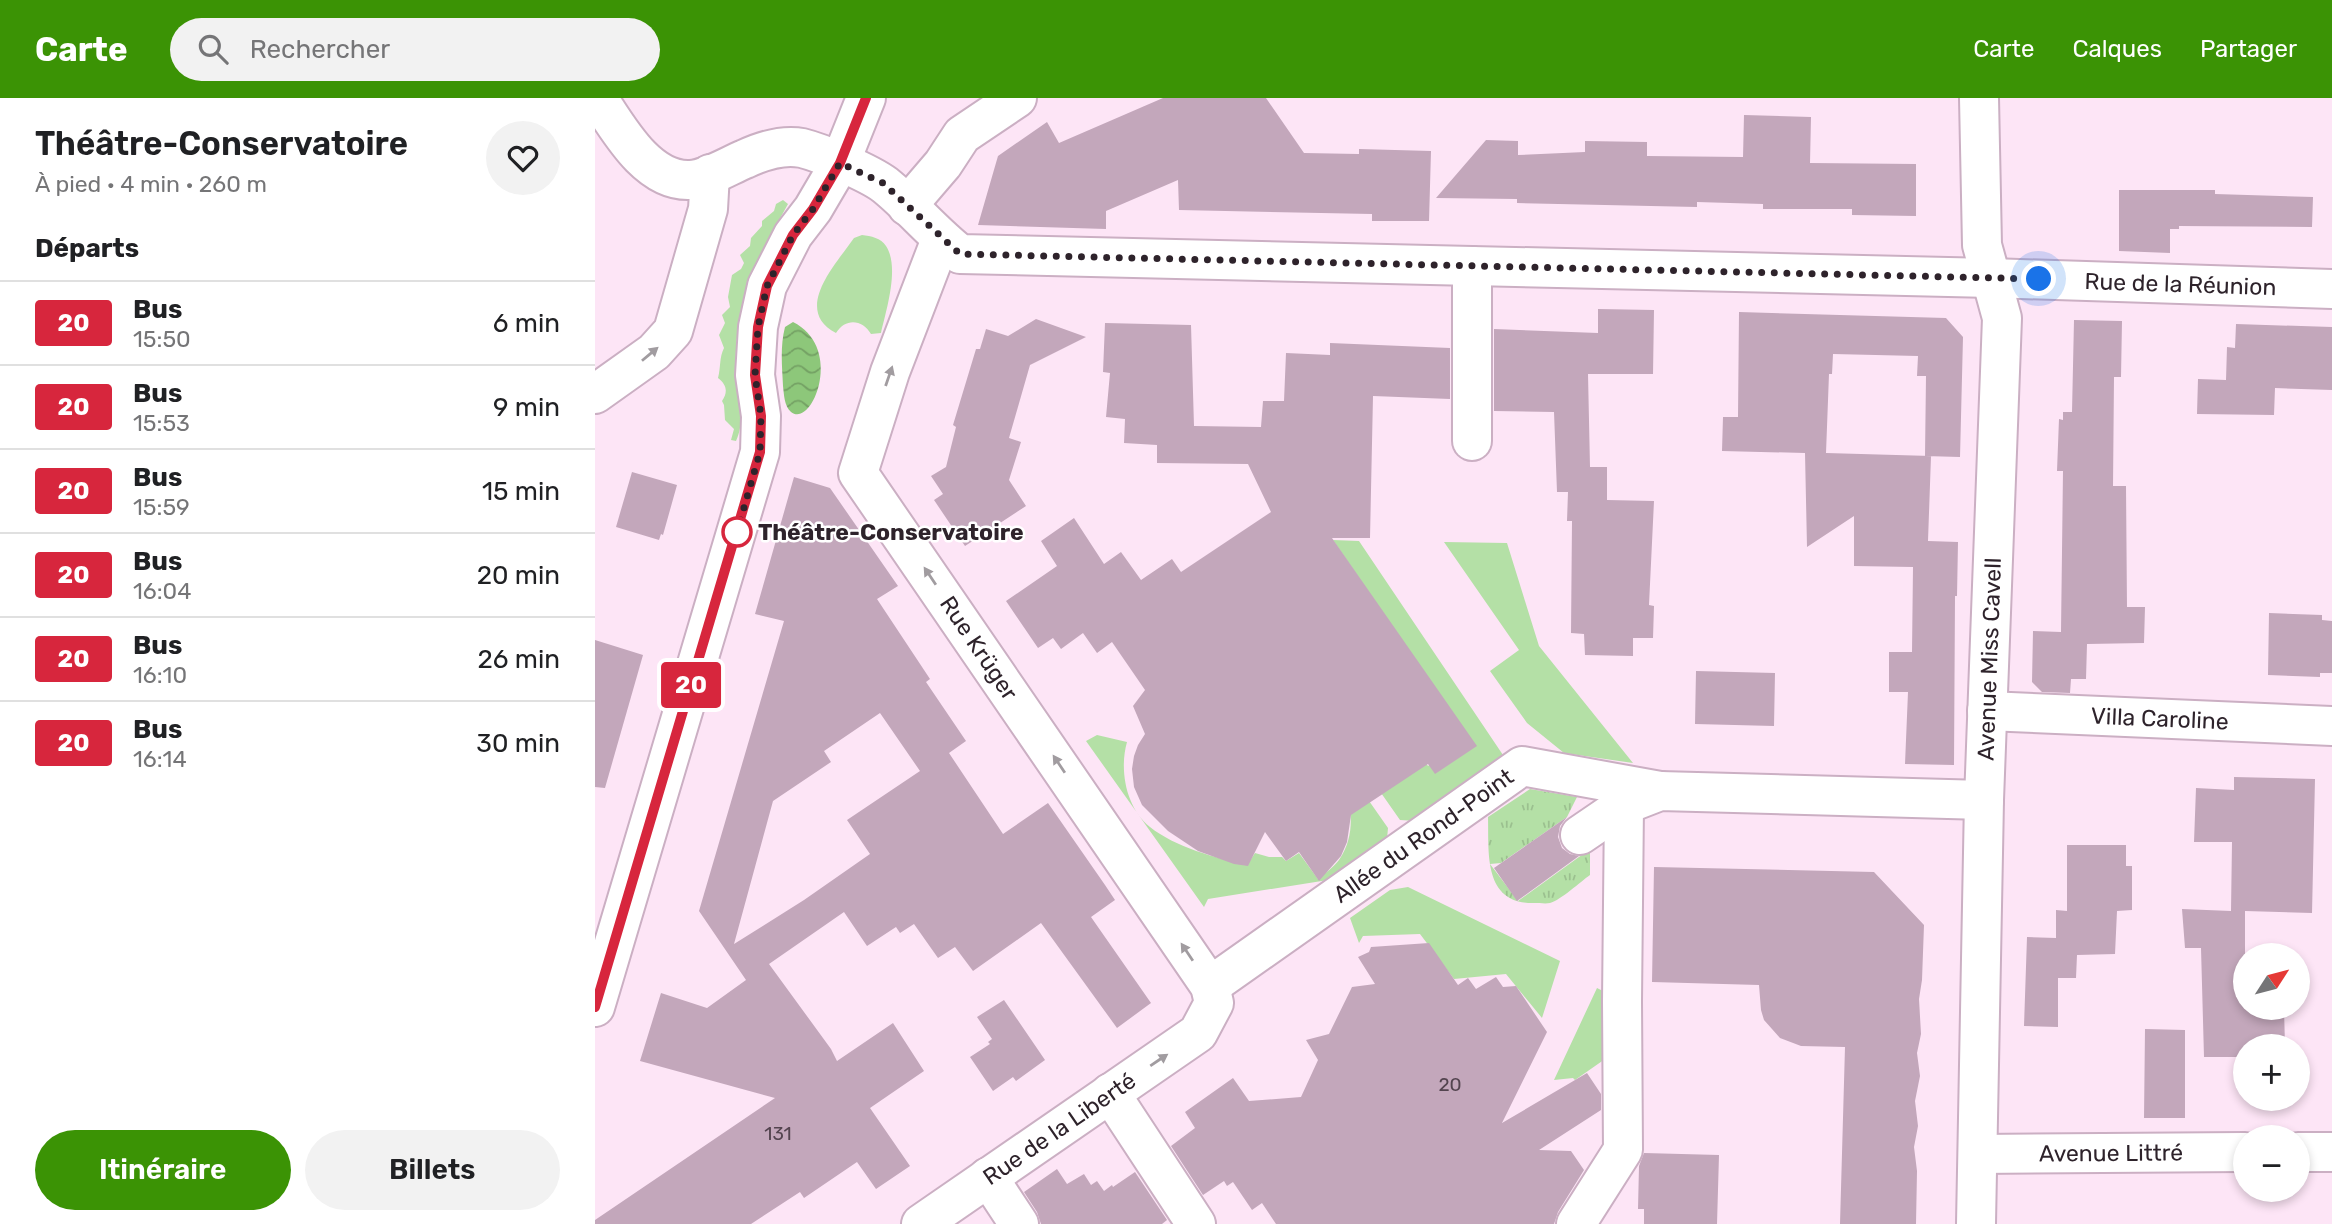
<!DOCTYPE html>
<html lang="fr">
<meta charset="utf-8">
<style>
:root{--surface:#fff;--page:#f2f2f2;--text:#202124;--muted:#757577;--line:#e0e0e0;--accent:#3b9305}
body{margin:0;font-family:Rubik,sans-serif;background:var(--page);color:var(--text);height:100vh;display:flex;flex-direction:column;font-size:26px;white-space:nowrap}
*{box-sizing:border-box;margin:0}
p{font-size:23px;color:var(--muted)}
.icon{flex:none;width:38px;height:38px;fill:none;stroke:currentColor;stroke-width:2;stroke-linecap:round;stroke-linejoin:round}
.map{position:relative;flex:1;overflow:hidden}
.side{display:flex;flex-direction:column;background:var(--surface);width:595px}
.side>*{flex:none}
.badge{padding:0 14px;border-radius:5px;font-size:24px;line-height:46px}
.needle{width:46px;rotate:54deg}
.fabs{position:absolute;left:1638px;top:845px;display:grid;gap:14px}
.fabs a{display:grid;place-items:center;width:77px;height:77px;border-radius:50%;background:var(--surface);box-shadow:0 4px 10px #0003;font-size:35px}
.you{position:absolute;width:35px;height:35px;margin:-18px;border:5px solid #fff;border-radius:50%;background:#1a73e8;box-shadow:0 0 0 10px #1a73e833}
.map>.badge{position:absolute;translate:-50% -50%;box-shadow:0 0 0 4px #fff}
h2{padding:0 35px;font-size:26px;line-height:63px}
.round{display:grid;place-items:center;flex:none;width:74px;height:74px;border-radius:37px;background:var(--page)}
.overview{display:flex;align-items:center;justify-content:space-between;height:119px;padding:0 35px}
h1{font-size:33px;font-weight:600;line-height:52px}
.primary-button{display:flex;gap:14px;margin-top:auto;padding:14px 35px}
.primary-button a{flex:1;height:80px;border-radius:42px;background:var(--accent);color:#fff;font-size:28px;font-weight:600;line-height:80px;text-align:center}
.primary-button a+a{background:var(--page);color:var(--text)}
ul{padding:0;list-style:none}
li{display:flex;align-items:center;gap:21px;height:84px;padding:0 35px;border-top:2px solid var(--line)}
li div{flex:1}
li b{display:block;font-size:26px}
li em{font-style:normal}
li .badge{min-width:77px;font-weight:700;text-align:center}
header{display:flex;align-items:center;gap:42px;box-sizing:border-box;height:98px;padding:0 35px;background:var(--accent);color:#fff}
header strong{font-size:33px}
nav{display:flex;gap:38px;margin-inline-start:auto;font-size:24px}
.search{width:490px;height:63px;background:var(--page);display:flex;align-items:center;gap:18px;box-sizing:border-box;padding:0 24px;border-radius:38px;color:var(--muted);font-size:26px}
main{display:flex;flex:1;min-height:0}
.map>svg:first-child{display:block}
.grass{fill:url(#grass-tufts)}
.garden{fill:#b4e0a6}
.water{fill:url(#water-waves)}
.building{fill:#c3a7bb;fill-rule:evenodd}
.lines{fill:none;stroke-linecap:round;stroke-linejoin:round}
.minor-casing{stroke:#cbafc3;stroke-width:42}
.minor{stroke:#fff;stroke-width:38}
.oneway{fill:#a19ca0}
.line-casing{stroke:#fff;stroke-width:16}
.line{stroke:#d7263d;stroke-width:10}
.walk{stroke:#2e232b;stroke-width:7;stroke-dasharray:0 12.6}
.stop-dot{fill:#fff;stroke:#d7263d;stroke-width:3.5}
.labels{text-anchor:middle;stroke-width:5;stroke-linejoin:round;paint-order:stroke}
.number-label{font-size:19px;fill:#53444f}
.street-label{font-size:23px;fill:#2e232b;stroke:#fff}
.stop-label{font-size:23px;font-weight:bold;fill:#2e232b;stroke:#fff;text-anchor:start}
</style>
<header>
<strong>Carte</strong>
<div class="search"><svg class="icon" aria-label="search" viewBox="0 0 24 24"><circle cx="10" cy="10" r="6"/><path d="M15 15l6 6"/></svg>Rechercher</div>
<nav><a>Carte</a><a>Calques</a><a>Partager</a></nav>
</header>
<main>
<section class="side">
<div class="overview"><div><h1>Théâtre-Conservatoire</h1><p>À pied · 4 min · 260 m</p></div><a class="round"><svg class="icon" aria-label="heart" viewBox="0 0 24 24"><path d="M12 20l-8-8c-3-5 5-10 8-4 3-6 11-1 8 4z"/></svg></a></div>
<h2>Départs</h2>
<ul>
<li><span class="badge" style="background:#d7263d;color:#fff">20</span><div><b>Bus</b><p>15:50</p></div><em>6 min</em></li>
<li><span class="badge" style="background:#d7263d;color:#fff">20</span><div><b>Bus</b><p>15:53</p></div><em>9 min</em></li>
<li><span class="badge" style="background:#d7263d;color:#fff">20</span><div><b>Bus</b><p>15:59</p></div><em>15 min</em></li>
<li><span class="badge" style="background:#d7263d;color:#fff">20</span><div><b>Bus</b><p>16:04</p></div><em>20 min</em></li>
<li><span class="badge" style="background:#d7263d;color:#fff">20</span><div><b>Bus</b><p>16:10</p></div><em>26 min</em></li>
<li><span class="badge" style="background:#d7263d;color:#fff">20</span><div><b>Bus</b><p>16:14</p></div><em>30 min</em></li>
</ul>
<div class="primary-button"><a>Itinéraire</a><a>Billets</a></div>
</section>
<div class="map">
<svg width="1737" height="1126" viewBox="0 0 1737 1126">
<defs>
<pattern id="grass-tufts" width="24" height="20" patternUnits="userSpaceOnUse" patternTransform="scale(1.75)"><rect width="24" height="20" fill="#b4e0a6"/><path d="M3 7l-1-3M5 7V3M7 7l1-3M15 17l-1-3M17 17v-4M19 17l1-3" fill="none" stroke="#9bc08f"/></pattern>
<pattern id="water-waves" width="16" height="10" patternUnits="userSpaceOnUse" patternTransform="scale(1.75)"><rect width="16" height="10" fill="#8dc77a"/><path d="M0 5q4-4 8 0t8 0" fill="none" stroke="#74a164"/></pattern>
</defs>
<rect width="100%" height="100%" fill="#fde5f6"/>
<!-- grass -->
<path class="grass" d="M935 691 982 699 972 719 906 765 895 766 923 803 995 751V777C985 784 966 802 955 805 951 806 944 805 939 805 888 806 894 755 893 719Z"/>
<!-- garden -->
<path class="garden" d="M188 102 193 106C164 158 145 192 141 252 139 281 153 319 141 343L136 342 139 331 130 322 129 307 127 303C133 294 132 287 123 280 126 269 124 260 129 250L124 237 130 225 127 217 135 209 133 199 137 177 146 171 149 165 145 157 155 148 156 140 167 128V123L179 113 181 106Z
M267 137C276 138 286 140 291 148 305 169 291 213 286 235L276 236C268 222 251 219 241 235 197 212 241 166 259 140Z
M738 442 764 443 910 660 821 723 805 722 756 652 827 660 833 668 874 640Z
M849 444 912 445 944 548 1038 665 969 655 932 625 895 573 924 552Z
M502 637 532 644C524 672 531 710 555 729 580 749 621 760 652 767L660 755 674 759H687L691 763 704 755 723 781C730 775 739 769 744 762 766 730 752 694 744 660L793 730 792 741 733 782 613 801 609 809 491 643Z
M813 789 965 863 947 920 911 876 859 881 825 836 768 838 764 845 755 820 795 792Z
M1002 890 1014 896 1013 959 980 982 978 980 959 982Z"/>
<!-- water -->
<path class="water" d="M198 224C250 250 217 331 196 314 189 308 189 296 188 288 187 268 185 248 190 229Z"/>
<!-- building -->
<path class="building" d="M568 0H671L709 55 764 56V51L836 53 834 123H777V116L584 112 583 82 511 113V131L383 127 403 58 452 24 464 45Z
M1149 17 1216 19 1215 65 1321 66V118L1257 117V111H1168V106L1102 104V109L922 105V101L841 100 891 42 923 43V57L990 54V43L1052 44V58L1148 59Z
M1524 92H1620V96L1718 99 1717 129 1584 128V131H1575V155L1524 153Z
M1003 211 1059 212 1058 276H993L995 369H1012V402L1059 403 1054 507 1059 508 1058 540H1038V558L990 557 989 536 976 535 977 423H972L973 394H962L959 314 899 313V231L1003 235Z
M1144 214 1351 220 1368 239 1365 359 1330 358 1331 278H1322L1323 258 1238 256 1237 276H1234L1231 355 1336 358 1333 443 1363 444 1362 498H1360L1359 667 1310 666 1313 594H1294V554H1317L1318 469 1259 468V418L1212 449 1210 355 1127 353 1128 319H1143Z
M441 221 491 239 435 267 414 340 426 344 414 382 431 408 370 448 339 402 348 396 336 378 351 369 361 329 358 327 381 251H385L391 231 413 238Z
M1479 222 1527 223 1526 279H1519L1518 388H1531L1532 509H1550L1549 545 1492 546 1491 581H1476L1475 595 1447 594 1437 584 1438 533 1466 534 1468 373H1462L1464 321 1468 322V314H1477Z
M510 225 596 227 599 328 666 329 668 303H689L691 255 735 257V245L855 250V301L778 298 775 440H737L882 648 840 676 833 666 756 717 752 744 746 758 724 783 704 754 691 763 670 734 653 768 639 766 603 753 573 733 547 707 539 689 537 671 539 658 543 647 550 636 538 608 550 592 517 544 502 555 488 535 466 551 458 540 443 550 411 503 462 468 446 443 479 420 509 466 526 454 546 482 577 461 586 474 676 414 653 366 562 365V347L529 345 530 321 511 319 515 275 508 274Z
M1641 226 1737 229V292L1680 290 1679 317 1602 316 1603 281 1631 282 1632 249 1640 250Z
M37 374 82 387 68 437 66 436 64 442 21 429Z
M199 379 235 390 303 488 282 501 335 581 331 584 371 643 354 655 408 736 453 705 510 787 520 802 496 819 556 905 522 930 446 825 378 873 360 849 343 860 319 826 305 835 301 829 272 848 249 814 174 866 236 951 242 963 298 925 329 973 275 1010 315 1068 281 1091 262 1064 209 1100 205 1094 156 1126H0V1122L180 1000 45 963 66 895 112 910 151 882 104 813 189 523 160 516ZM285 615 325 673 252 722 275 756 209 802 139 846 178 703 236 664 229 653Z
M1674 515 1727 517V522L1737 523V575H1725V579L1673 577Z
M0 542 48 557 10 690 0 689Z
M1101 573 1180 575 1179 628 1100 626Z
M1639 679 1720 681 1717 815 1650 813V910H1689L1690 948H1650V959H1609L1606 850H1590L1587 811 1636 813 1637 744H1599L1601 690 1639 692Z
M972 719 965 728 963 739 967 750 975 756 984 758 922 803 899 770Z
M1472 747H1531V768H1537V812L1522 813 1520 856 1482 857 1481 880H1463V929L1429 928 1432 839 1461 840V812L1472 813Z
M1059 769 1279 774 1329 827 1327 882 1324 901 1326 936 1322 955 1325 978 1320 1003 1323 1028 1319 1049 1322 1073 1321 1126H1245L1250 949 1206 948 1185 940 1169 922 1166 912 1164 887 1057 884Z
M834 845 863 887 873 880 881 891 901 879 908 889 921 888 952 934 907 1025 992 975 1006 996V1012L944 1052 976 1053 989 1072 963 1114 959 1126H681L667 1105 657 1112 638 1084 632 1088 629 1083 608 1097 576 1048 600 1030 590 1014 638 980 654 1003 706 999 723 962 711 942 734 936 757 889 780 886 763 859 774 854 776 849Z
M409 902 450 962 421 983 418 979 398 993 375 959 395 946 393 944 397 941 382 919Z
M1550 931 1590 932V1020H1549Z
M1049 1055 1124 1057 1122 1126H1049V1111H1043L1044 1068Z
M462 1071 472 1086 489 1076 496 1087 502 1083 509 1093 517 1087 518 1089 540 1074 572 1122 567 1126H446L442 1114 429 1094Z"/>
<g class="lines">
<defs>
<g id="minor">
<path id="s1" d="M3 0C23 30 52 84 95 82 113 81 133 68 150 61 167 53 187 46 207 50 227 55 274 75 290 87 316 108 338 135 365 156L1396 180 1737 191"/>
<path d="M312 108 348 66 367 37 422 0"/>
<path d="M0 296 59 254 78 233 113 111 115 76"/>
<path d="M877 343V168"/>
<path id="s2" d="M1392 613 1737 628"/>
<path d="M985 737 1029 707 1065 693 1389 702"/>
<path id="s3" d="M615 888 927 668 1065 693"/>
<path d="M0 909 165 354 166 318 160 277 163 229 172 188 198 137 218 111 245 65 271 0"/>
<path d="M515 995 601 1126"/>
<path d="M1703 1054H1737"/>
<path id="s4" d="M1383 1056 1650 1054"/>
<path d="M393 1079 424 1126"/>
<path id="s5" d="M326 1126 603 935 619 905 615 888 263 375 295 274 346 141"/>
<path d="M981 1126 1028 1052 1027 903 1029 707"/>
<path id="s6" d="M1381 1126 1389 702 1407 220 1387 147 1384 0"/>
</g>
</defs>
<!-- minor casing -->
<use href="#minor" class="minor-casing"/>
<!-- minor -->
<use href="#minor" class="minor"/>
</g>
<!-- one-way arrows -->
<defs><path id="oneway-solid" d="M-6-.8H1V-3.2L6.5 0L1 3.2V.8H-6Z" transform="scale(1.75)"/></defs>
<g class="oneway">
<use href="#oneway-solid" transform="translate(55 256) rotate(-40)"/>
<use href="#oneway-solid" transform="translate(294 278) rotate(-71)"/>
<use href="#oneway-solid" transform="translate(335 478) rotate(-124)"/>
<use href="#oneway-solid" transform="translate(464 666) rotate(-124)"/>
<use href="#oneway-solid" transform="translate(592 854) rotate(-124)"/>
<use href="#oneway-solid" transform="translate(564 962) rotate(-34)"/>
</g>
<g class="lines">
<defs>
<path id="line" d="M0 909 165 354 166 318 160 277 163 229 172 188 198 137 218 111 245 65 271 0"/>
</defs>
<!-- line casing -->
<use href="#line" class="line-casing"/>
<!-- line -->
<use href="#line" class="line"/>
<!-- walk -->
<path class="walk" d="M142 434 165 354 166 318 160 277 163 229 172 188 198 137 218 111 245 65 288 85 365 156 1444 181"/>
</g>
<!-- markers -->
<circle class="stop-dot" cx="142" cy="434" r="14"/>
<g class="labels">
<!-- number labels -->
<g class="number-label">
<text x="855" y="993">20</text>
<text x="183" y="1042">131</text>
</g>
<!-- street labels -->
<g class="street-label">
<text dy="8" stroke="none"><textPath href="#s1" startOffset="1661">Rue de la Réunion</textPath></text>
<text transform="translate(384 550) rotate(56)" y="8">Rue Krüger</text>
<text dy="8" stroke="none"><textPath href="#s6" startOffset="565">Avenue Miss Cavell</textPath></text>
<text dy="8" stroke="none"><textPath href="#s2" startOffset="173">Villa Caroline</textPath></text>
<text dy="8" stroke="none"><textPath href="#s3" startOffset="261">Allée du Rond-Point</textPath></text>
<text dy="8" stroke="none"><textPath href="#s5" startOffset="168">Rue de la Liberté</textPath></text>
<text dy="8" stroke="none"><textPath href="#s4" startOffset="133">Avenue Littré</textPath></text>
</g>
<!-- stop labels -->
<g class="stop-label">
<text x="163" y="442">Théâtre-Conservatoire</text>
</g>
</g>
</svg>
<div class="fabs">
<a><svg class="needle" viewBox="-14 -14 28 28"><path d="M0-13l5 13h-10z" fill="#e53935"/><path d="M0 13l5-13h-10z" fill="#757577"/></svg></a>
<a>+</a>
<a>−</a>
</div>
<div class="you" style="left:1444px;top:181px"></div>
<b class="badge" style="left:96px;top:587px;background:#d7263d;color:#fff">20</b>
</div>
</main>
